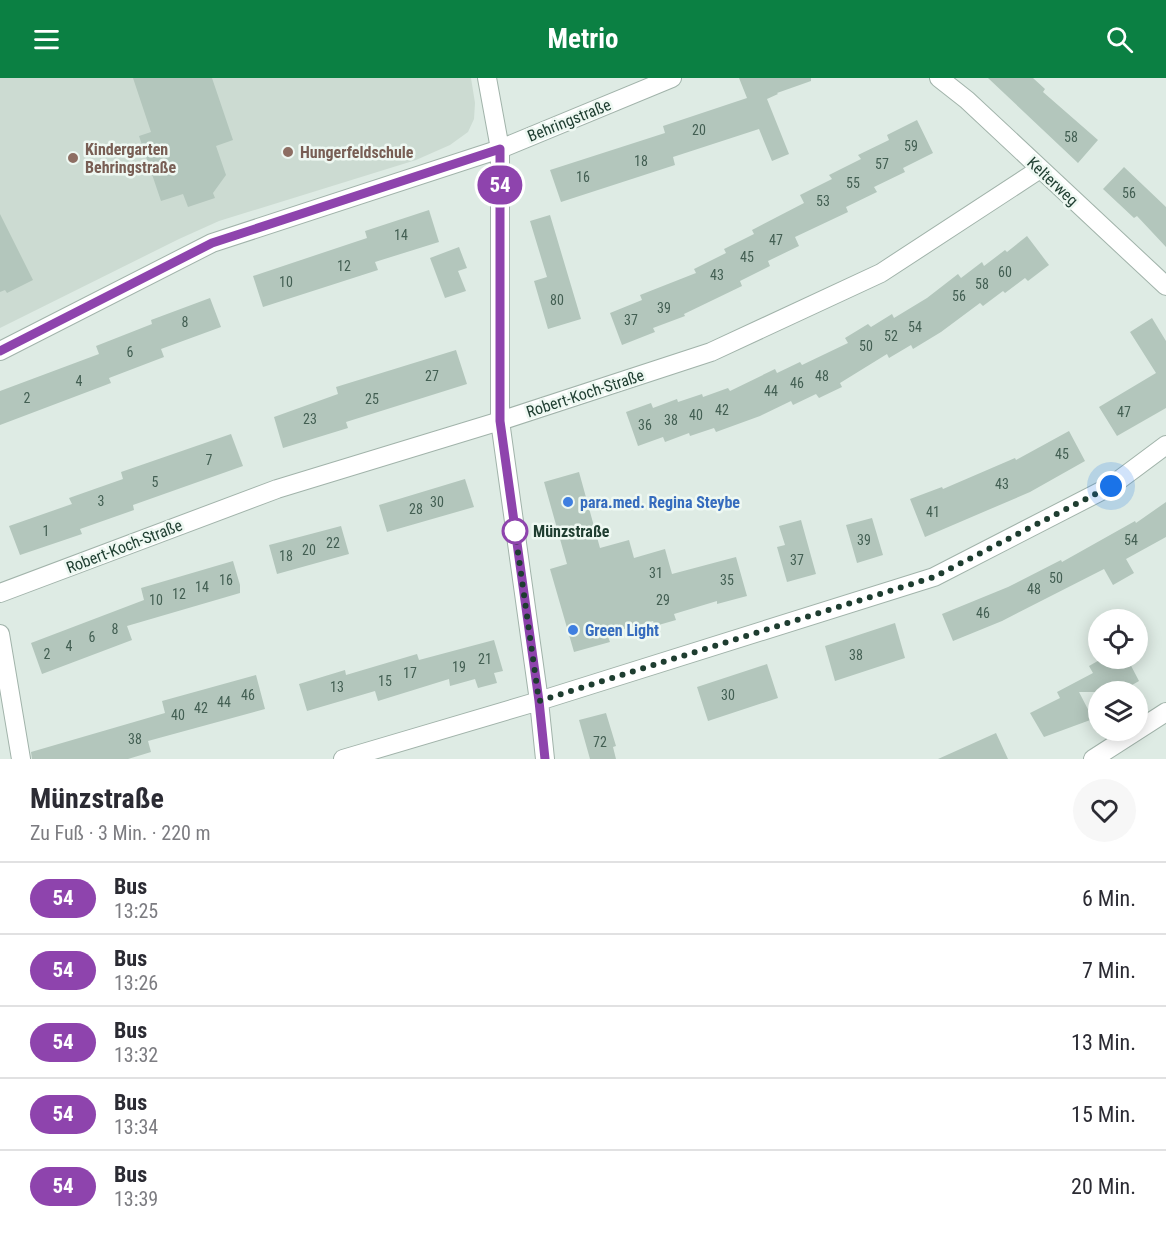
<!DOCTYPE html>
<html lang="de">
<meta charset="utf-8">
<style>
:root{--surface:#fff;--page:#f7f7f7;--text:#2b2b33;--muted:#7c7c81;--line:#e1e1e2;--accent:#0b8043}
body{margin:0;font-family:"Roboto Condensed",sans-serif;background:var(--page);color:var(--text);height:100vh;display:flex;flex-direction:column;font-size:22px;white-space:nowrap}
*{box-sizing:border-box;margin:0}
p{font-size:20px;color:var(--muted)}
.icon{flex:none;width:33px;height:33px;fill:none;stroke:currentColor;stroke-width:2;stroke-linecap:round;stroke-linejoin:round}
.map{position:relative;height:681px;overflow:hidden}
.details{display:flex;flex-direction:column;background:var(--surface);flex:1}
.details>*{flex:none}
.badge{padding:0 12px;border-radius:20px;font-size:21px;line-height:39px}
.fabs{position:absolute;left:1088px;top:531px;display:grid;gap:12px}
.fabs a{display:grid;place-items:center;width:60px;height:60px;border-radius:50%;background:var(--surface);box-shadow:0 3px 15px #0003;font-size:30px}
.you{position:absolute;width:30px;height:30px;margin:-15px;border:4px solid #fff;border-radius:50%;background:#1a73e8;box-shadow:0 0 0 9px #1a73e833}
.map>.badge{position:absolute;translate:-50% -50%;box-shadow:0 0 0 3px #fff}
.round{display:grid;place-items:center;flex:none;width:63px;height:63px;border-radius:32px;background:var(--page)}
.head{display:flex;align-items:center;justify-content:space-between;height:102px;padding:0 30px}
h1{font-size:28px;font-weight:700;line-height:45px}
ul{padding:0;list-style:none}
li{display:flex;align-items:center;gap:18px;height:72px;padding:0 30px;border-top:2px solid var(--line)}
li div{flex:1}
li b{display:block;font-size:22px}
li em{font-style:normal}
li .badge{min-width:66px;font-weight:700;text-align:center}
header{display:flex;justify-content:space-between;align-items:center;height:78px;padding:0 30px;background:var(--accent);color:#fff;font-size:27px;font-weight:700}
.map>svg:first-child{display:block}
.built{fill:#ccdbd2}
.building{fill:#b3c6bc}
.lines{fill:none;stroke-linecap:round;stroke-linejoin:round}
.street-casing{stroke:#a1b3aa;stroke-width:20}
.street{stroke:#fff;stroke-width:18}
.line-casing{stroke:#fff;stroke-width:14}
.line{stroke:#8e44ad;stroke-width:9}
.walk{stroke:#1e3d30;stroke-width:6;stroke-dasharray:0 10.8}
.education-dot{fill:#8d6e63;stroke:#eef8f2;stroke-width:2}
.shop-dot{fill:#3f7fe0;stroke:#eef8f2;stroke-width:2}
.stop-dot{fill:#fff;stroke:#8e44ad;stroke-width:3}
.labels{text-anchor:middle;stroke-width:5;stroke-linejoin:round;paint-order:stroke}
.number-label{font-size:14px;fill:#435f53}
.street-label{font-size:16px;fill:#1e3d30;stroke:#eef8f2}
.education-label{font-size:16px;font-weight:bold;fill:#785e54;stroke:#eef8f2;text-anchor:start}
.shop-label{font-size:16px;font-weight:bold;fill:#366cbe;stroke:#eef8f2;text-anchor:start}
.stop-label{font-size:16px;font-weight:bold;fill:#1e3d30;stroke:#eef8f2;text-anchor:start}
</style>
<header><svg class="icon" aria-label="menu" viewBox="0 0 24 24"><path d="M4 6h16M4 12h16M4 18h16"/></svg>Metrio<svg class="icon" aria-label="search" viewBox="0 0 24 24"><circle cx="10" cy="10" r="6"/><path d="M15 15l6 6"/></svg></header>
<div class="map">
<svg width="1166" height="681" viewBox="0 0 1166 681">
<rect width="100%" height="100%" fill="#deebe4"/>
<!-- built -->
<path class="built" d="M0 0H471L475 25 474 41 468 54 450 67 416 82 219 143 179 161 0 250Z"/>
<!-- building -->
<path class="building" d="M133 0H212L233 62 216 68 226 97 213 115 215 120 188 129 183 116 161 123 139 58 151 54Z
M739 0H811V3L777 15 778 16 767 21 789 76 772 83 759 51 673 79 675 87 561 124 550 92 665 55 663 48 747 20Z
M988 0H1033L1045 11 1043 14 1098 62 1078 85Z
M917 42 933 75 903 90 905 94 874 109 877 114 846 129 848 134 795 159 799 168 768 183 770 188 740 203 742 208 684 236 685 238 653 250 655 254 622 267 610 235 642 222 640 217 696 195 694 191 726 175 724 171 754 156 752 152 804 125 800 117 832 101 829 97 861 81 858 77 889 62 887 57Z
M1124 89 1166 129V169L1137 138 1134 140 1103 111Z
M429 132 439 164 375 184 378 192 263 229 253 198 367 160 365 153Z
M0 136 33 202 7 215 5 212 0 214Z
M550 137 581 241 548 251 534 203 547 199 530 143Z
M1027 158 1049 187 1028 203 1025 200 1005 215 1003 213 983 228 980 225 941 254 913 271 911 267 889 280 887 276 840 305 842 309 819 320 816 316 793 327 791 323 760 338 716 354 714 350 690 358 689 355 665 364 663 359 638 368 626 334 651 325 653 330 677 321 678 324 702 316 703 319 728 310 730 313 775 291 777 295 800 284 802 287 848 265 845 260 868 246 871 249 892 236 894 240 927 220 958 196 961 200 982 184 984 188 1005 172 1007 174Z
M459 169 467 190 458 193 466 213 445 220 430 180Z
M210 220 221 249 161 271 164 279 109 300 111 305 0 347V313L99 276 96 268 152 246 151 242Z
M1152 240 1166 263V330L1117 358 1099 329 1156 295 1130 254Z
M456 272 467 306 346 344 348 350 283 370 274 339 338 316 336 309Z
M1069 353 1085 383 1030 414 925 459 910 421 942 409 943 411 1015 380 1016 382Z
M231 356 243 388 133 427 134 432 80 451 82 456 20 477 9 448 72 426 69 420 123 401 121 394Z
M579 394 600 470 629 462 634 480 665 471 672 496 736 479 747 518 717 526V523L674 536 676 542 655 548 653 543 607 556 610 564 574 574 550 491 567 486 544 404Z
M465 401 474 429 387 454 379 427Z
M1166 424V459L1126 481 1134 495 1113 507 1104 491 1002 543 953 563 942 536 1008 509 1061 482 1062 484 1135 443 1136 445Z
M872 440 883 477 857 485 846 447Z
M801 442 816 496 787 504 777 469 785 467 779 448Z
M341 448 349 476 277 496 269 467Z
M233 483 240 507V515L127 548 132 562 42 596 31 565 144 522 141 510Z
M895 545 905 580 835 603 825 568Z
M494 562 503 593 494 595 497 605 478 610 475 601 450 608 449 601 378 623 375 613 307 633 299 606 345 592 346 597 417 576 419 582Z
M1103 580H1127L1139 603 1120 614H1079L1093 641 1044 659 1030 635 1060 620 1057 614 1093 595 1089 588Z
M767 586 778 620 708 643 697 609Z
M256 597 265 631 148 663 151 674 128 681H32L31 674 165 635 162 623Z
M606 635 616 668 613 669 616 681H590L579 642Z
M996 655 1008 681H938Z"/>
<g class="lines">
<defs>
<path id="street" d="M487 0 500 71V343L539 623 545 681
M939 0 967 22 1166 208
M0 273 212 165 500 71 672 0
M0 515 277 411 500 343 711 274 881 195 1040 91
M0 556 21 681
M343 681 539 623 934 499 1111 408 1166 367
M1093 681 1166 634"/>
</defs>
<!-- street casing -->
<use href="#street" class="street-casing"/>
<!-- street -->
<use href="#street" class="street"/>
</g>
<g class="lines">
<defs>
<path id="line" d="M0 273 212 165 500 71V343L539 623 545 681"/>
</defs>
<!-- line casing -->
<use href="#line" class="line-casing"/>
<!-- line -->
<use href="#line" class="line"/>
<!-- walk -->
<path class="walk" d="M515 453 539 623 934 499 1111 408"/>
</g>
<!-- markers -->
<g class="education-dot">
<circle cx="288" cy="74" r="6"/>
<circle cx="73" cy="80" r="6"/>
</g>
<g class="shop-dot">
<circle cx="568" cy="424" r="6"/>
<circle cx="573" cy="552" r="6"/>
</g>
<circle class="stop-dot" cx="515" cy="453" r="12"/>
<g class="labels">
<!-- number labels -->
<g class="number-label">
<text x="699" y="57">20</text>
<text x="1071" y="64">58</text>
<text x="911" y="73">59</text>
<text x="641" y="88">18</text>
<text x="882" y="91">57</text>
<text x="583" y="104">16</text>
<text x="853" y="110">55</text>
<text x="1129" y="120">56</text>
<text x="823" y="128">53</text>
<text x="401" y="162">14</text>
<text x="776" y="167">47</text>
<text x="747" y="184">45</text>
<text x="344" y="193">12</text>
<text x="1005" y="199">60</text>
<text x="717" y="202">43</text>
<text x="286" y="209">10</text>
<text x="982" y="211">58</text>
<text x="959" y="223">56</text>
<text x="557" y="227">80</text>
<text x="664" y="235">39</text>
<text x="631" y="247">37</text>
<text x="185" y="249">8</text>
<text x="915" y="254">54</text>
<text x="891" y="263">52</text>
<text x="866" y="273">50</text>
<text x="130" y="279">6</text>
<text x="432" y="303">27</text>
<text x="822" y="303">48</text>
<text x="79" y="308">4</text>
<text x="797" y="310">46</text>
<text x="771" y="318">44</text>
<text x="27" y="325">2</text>
<text x="372" y="326">25</text>
<text x="722" y="337">42</text>
<text x="1124" y="339">47</text>
<text x="696" y="342">40</text>
<text x="310" y="346">23</text>
<text x="671" y="347">38</text>
<text x="645" y="352">36</text>
<text x="1062" y="381">45</text>
<text x="209" y="387">7</text>
<text x="155" y="409">5</text>
<text x="1002" y="411">43</text>
<text x="101" y="428">3</text>
<text x="437" y="429">30</text>
<text x="416" y="436">28</text>
<text x="933" y="439">41</text>
<text x="46" y="458">1</text>
<text x="864" y="467">39</text>
<text x="1131" y="467">54</text>
<text x="333" y="470">22</text>
<text x="309" y="477">20</text>
<text x="286" y="483">18</text>
<text x="797" y="487">37</text>
<text x="656" y="500">31</text>
<text x="1056" y="505">50</text>
<text x="226" y="507">16</text>
<text x="727" y="507">35</text>
<text x="202" y="514">14</text>
<text x="1034" y="516">48</text>
<text x="179" y="521">12</text>
<text x="156" y="527">10</text>
<text x="663" y="527">29</text>
<text x="983" y="540">46</text>
<text x="115" y="556">8</text>
<text x="92" y="564">6</text>
<text x="69" y="573">4</text>
<text x="47" y="581">2</text>
<text x="856" y="582">38</text>
<text x="485" y="586">21</text>
<text x="459" y="594">19</text>
<text x="410" y="600">17</text>
<text x="385" y="608">15</text>
<text x="337" y="614">13</text>
<text x="248" y="622">46</text>
<text x="728" y="622">30</text>
<text x="224" y="629">44</text>
<text x="201" y="635">42</text>
<text x="178" y="642">40</text>
<text x="135" y="666">38</text>
<text x="600" y="669">72</text>
</g>
<!-- street labels -->
<g class="street-label">
<text transform="translate(569 42) rotate(-22)" y="6">Behringstraße</text>
<text transform="translate(1053 103) rotate(43)" y="6">Kelterweg</text>
<text transform="translate(585 315) rotate(-18)" y="6">Robert-Koch-Straße</text>
<text transform="translate(124 468) rotate(-21)" y="6">Robert-Koch-Straße</text>
</g>
<!-- education labels -->
<g class="education-label">
<text x="85" y="77">Kindergarten<tspan x="85" dy="18">Behringstraße</tspan></text>
<text x="300" y="80">Hungerfeldschule</text>
</g>
<!-- shop labels -->
<g class="shop-label">
<text x="580" y="430">para.med. Regina Steybe</text>
<text x="585" y="558">Green Light</text>
</g>
<!-- stop labels -->
<g class="stop-label">
<text x="533" y="459">Münzstraße</text>
</g>
</g>
</svg>
<div class="fabs">
<a><svg class="icon" aria-label="locate" viewBox="0 0 24 24"><circle cx="12" cy="12" r="6"/><path d="M12 2v4M12 18v4M2 12h4M18 12h4"/></svg></a>
<a><svg class="icon" aria-label="layers" viewBox="0 0 24 24"><path d="M12 4l9 5-9 5-9-5zM3 14l9 5 9-5"/></svg></a>
</div>
<div class="you" style="left:1111px;top:408px"></div>
<b class="badge" style="left:500px;top:107px;background:#8e44ad;color:#fff">54</b>
</div>
<section class="details">
<div class="head"><div><h1>Münzstraße</h1><p>Zu Fuß · 3 Min. · 220 m</p></div><a class="round"><svg class="icon" aria-label="heart" viewBox="0 0 24 24"><path d="M12 20l-8-8c-3-5 5-10 8-4 3-6 11-1 8 4z"/></svg></a></div>
<ul>
<li><span class="badge" style="background:#8e44ad;color:#fff">54</span><div><b>Bus</b><p>13:25</p></div><em>6 Min.</em></li>
<li><span class="badge" style="background:#8e44ad;color:#fff">54</span><div><b>Bus</b><p>13:26</p></div><em>7 Min.</em></li>
<li><span class="badge" style="background:#8e44ad;color:#fff">54</span><div><b>Bus</b><p>13:32</p></div><em>13 Min.</em></li>
<li><span class="badge" style="background:#8e44ad;color:#fff">54</span><div><b>Bus</b><p>13:34</p></div><em>15 Min.</em></li>
<li><span class="badge" style="background:#8e44ad;color:#fff">54</span><div><b>Bus</b><p>13:39</p></div><em>20 Min.</em></li>
</ul>
</section>
